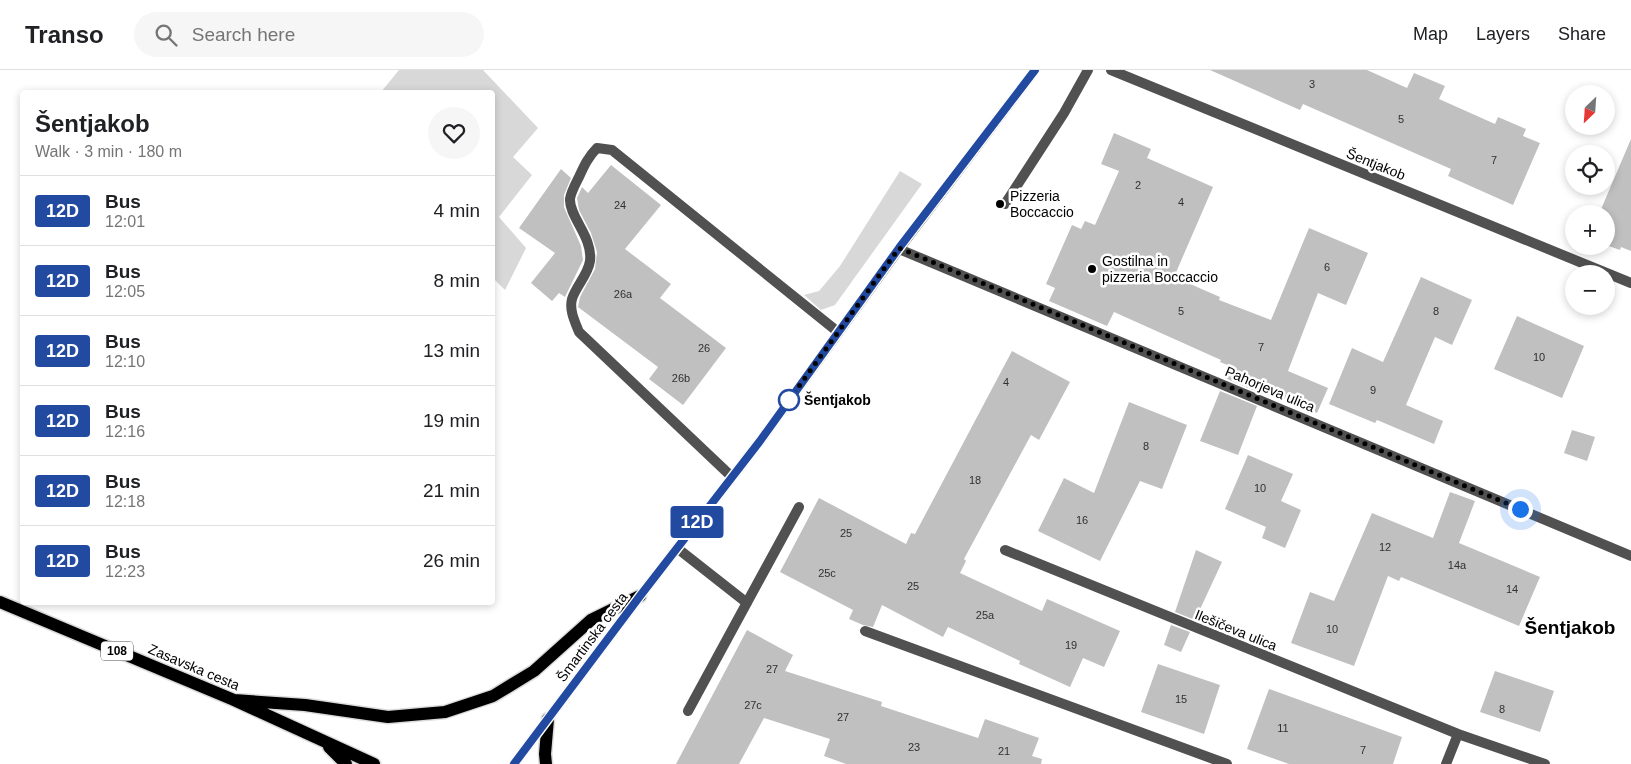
<!DOCTYPE html>
<meta charset="utf-8">
<style>
:root{--surface:#fff;--page:#f6f6f6;--text:#202124;--muted:#757577;--line:#e0e0e0}
body{margin:0;font-family:Helvetica,sans-serif;background:var(--page);color:var(--text);height:100vh;display:flex;flex-direction:column;font-size:19px;white-space:nowrap}
*{box-sizing:border-box;margin:0}
p{font-size:16px;color:var(--muted)}
.icon{flex:none;width:28px;height:28px;fill:none;stroke:currentColor;stroke-width:2;stroke-linecap:round;stroke-linejoin:round}
.map{position:relative;flex:1;overflow:hidden}
.side{position:absolute;left:20px;top:20px;width:475px;height:515px;display:flex;flex-direction:column;background:var(--surface);border-radius:5px;box-shadow:0 2px 8px #0003}
.side>*{flex:none}
.badge{padding:0 10px;border-radius:4px;font-size:18px;line-height:32px}
.needle{width:32px;rotate:205deg}
.buttons{position:absolute;left:1565px;top:15px;display:grid;gap:10px}
.buttons a{display:grid;place-items:center;width:50px;height:50px;border-radius:50%;background:var(--surface);box-shadow:0 2px 8px #0003;font-size:25px}
.you{position:absolute;width:25px;height:25px;margin:-12px;border:4px solid #fff;border-radius:50%;background:#1a73e8;box-shadow:0 0 0 8px #1a73e833}
.map>.badge{position:absolute;translate:-50% -50%;box-shadow:0 0 0 2px #fff}
.round{display:grid;place-items:center;flex:none;width:52px;height:52px;border-radius:26px;background:var(--page)}
.summary{display:flex;align-items:center;justify-content:space-between;height:85px;padding:0 15px}
h1{font-size:24px;font-weight:700;line-height:38px}
ul{padding:0;list-style:none}
li{display:flex;align-items:center;gap:15px;height:70px;padding:0 15px;border-top:1px solid var(--line)}
li div{flex:1}
li b{display:block;font-size:19px}
li em{font-style:normal}
li .badge{min-width:55px;font-weight:700;text-align:center}
header{display:flex;align-items:center;gap:30px;box-sizing:border-box;height:70px;padding:0 25px;background:var(--surface);border-bottom:1px solid var(--line)}
header strong{font-size:24px}
nav{display:flex;gap:28px;margin-inline-start:auto;font-size:18px}
.search{width:350px;height:45px;background:var(--page);display:flex;align-items:center;gap:12px;box-sizing:border-box;padding:0 18px;border-radius:28px;color:var(--muted);font-size:19px}
.map>svg:first-child{display:block}
.green{fill:#d8d8d8}
.building{fill:#c0c0c0}
.lines{fill:none;stroke-linecap:round;stroke-linejoin:round}
.primary-casing{stroke:#dbdbdb;stroke-width:15}
.service{stroke:#515151;stroke-width:10}
.minor{stroke:#515151;stroke-width:10}
.secondary{stroke:#1e1e1e;stroke-width:10}
.primary{stroke:#000;stroke-width:12}
.line-casing{stroke:#fff;stroke-width:11}
.line{stroke:#224aa0;stroke-width:8}
.walk{stroke:#000;stroke-width:5;stroke-dasharray:0 9}
.poi-dot{fill:#000;stroke:#fff;stroke-width:2}
.stop-dot{fill:#fff;stroke:#224aa0;stroke-width:2.5}
.labels{text-anchor:middle;stroke-width:5;stroke-linejoin:round;paint-order:stroke}
.number-label{font-size:11px;fill:#303030}
.shield{fill:#fff;stroke:#4c4c4c;stroke-width:1}
.shield-label{font-size:12px;font-weight:bold;fill:#000}
.street-label{font-size:14px;fill:#000;stroke:#fff}
.poi-label{font-size:14px;fill:#000;stroke:#fff;text-anchor:start}
.stop-label{font-size:14px;font-weight:bold;fill:#000;stroke:#fff;text-anchor:start}
.district-label{font-size:19px;font-weight:bold;fill:#000;stroke:#fff}
</style>
<header>
<strong>Transo</strong>
<div class="search"><svg class="icon" aria-label="search" viewBox="0 0 24 24"><circle cx="10" cy="10" r="6"/><path d="M15 15l6 6"/></svg>Search here</div>
<nav><a>Map</a><a>Layers</a><a>Share</a></nav>
</header>
<div class="map">
<svg width="1631" height="694" viewBox="0 0 1631 694">
<rect width="100%" height="100%" fill="#fff"/>
<!-- green -->
<path class="green" d="M399 0H483L538 58 513 87 532 105 499 147 526 178 505 220 493 208 492 22H381Z
M900 101 922 114 835 235 821 240 804 225 819 221 840 196Z"/>
<!-- building -->
<path class="building" d="M1210 0H1367L1407 18 1414 3 1445 16 1439 29 1495 54 1498 47 1526 59 1523 66 1540 73 1513 135 1448 106 1451 99 1303 34 1300 40Z
M1114 63 1151 79 1147 88 1213 117 1174 207 1220 227 1219 230 1271 250 1309 158 1368 183 1346 235 1318 223 1288 301 1328 318 1317 343 1263 320 1262 324 1225 308 1230 296 1220 292 1221 290 1114 242 1107 256 1049 231 1055 218 1046 214 1072 155 1081 159 1085 151 1095 155 1119 101 1101 94Z
M1631 69V181L1621 177 1620 180 1606 175V144H1599Z
M611 95 661 135 625 179 671 214 660 228 726 278 683 335 649 309 658 297 578 237 580 227 595 199 597 182 591 163 579 140 577 128 582 117 588 123Z
M561 99 571 108 564 125V137L581 176 583 190 565 227 559 223 552 231 531 213 555 183 519 158Z
M1421 207 1472 230 1452 275 1435 267 1406 335 1443 351 1434 374 1377 350 1375 353 1329 334 1352 278 1383 292Z
M1517 246 1584 276 1562 328 1494 299Z
M1012 281 1070 312 1039 370 1031 365 964 489 966 491 960 503 1042 541 1047 529 1120 561 1104 597 1083 588 1070 617 1019 594 1020 591 948 557 943 567 882 535 873 557 863 555 849 549 853 540 780 502 819 428 906 474 911 463 915 464Z
M1220 321 1257 336 1238 385 1200 371Z
M1129 332 1187 355 1162 419 1140 411 1100 491 1038 461 1064 408 1094 423Z
M1572 360 1595 367 1587 391 1564 383Z
M1248 385 1293 404 1281 431 1301 440 1285 478 1262 468 1266 457 1225 439Z
M1450 422 1475 431 1459 473 1540 507 1519 556 1401 507 1399 511 1388 506 1354 596 1291 573 1310 522 1334 531 1372 443 1433 468Z
M1196 480 1222 492 1195 550 1175 542Z
M1171 555 1190 562 1181 582 1164 575Z
M747 560 793 585 785 601 882 632 881 636 978 668 985 649 1039 668 1032 686 1042 689 1041 694H846L824 686 830 669 764 648 739 694H676Z
M1158 594 1220 615 1204 664 1141 642Z
M1495 601 1554 621 1540 662 1480 642Z
M1269 619 1402 667 1393 694H1289L1247 679Z"/>
<g class="lines">
<defs>
<path id="primary" d="M0 532 234 630 374 694
M234 630 305 635 388 647 445 642 493 626 534 601 591 550 640 526
M329 677 346 694
M546 694 545 684 548 649"/>
</defs>
<!-- primary casing -->
<use href="#primary" class="primary-casing"/>
<!-- service -->
<path class="service" d="M1005 134 1064 43 1088 0
M732 407 579 262C575 252 569 240 572 229 576 216 588 205 590 191 593 167 569 147 570 129 571 122 576 113 579 107 584 96 588 87 597 78L612 80 838 262
M677 478 747 533
M688 641 799 437"/>
<!-- minor -->
<path class="minor" d="M1111 0 1631 213
M899 179 1631 486
M1005 480 1458 664 1545 694
M865 561 1227 694
M1446 694 1458 664"/>
<!-- secondary -->
<path class="secondary" d="M514 694 640 526 760 371 899 179 1035 0"/>
<!-- primary -->
<use href="#primary" class="primary"/>
</g>
<g class="lines">
<defs>
<path id="line" d="M514 694 640 526 760 371 899 178 1035 0"/>
</defs>
<!-- line casing -->
<use href="#line" class="line-casing"/>
<!-- line -->
<use href="#line" class="line"/>
<!-- walk -->
<path class="walk" d="M789 330 899 178 1520 439"/>
</g>
<!-- markers -->
<g class="poi-dot">
<circle cx="1000" cy="134" r="5"/>
<circle cx="1092" cy="199" r="5"/>
</g>
<circle class="stop-dot" cx="789" cy="330" r="10"/>
<g class="labels">
<!-- number labels -->
<g class="number-label">
<text x="1312" y="18">3</text>
<text x="1401" y="53">5</text>
<text x="1494" y="94">7</text>
<text x="1138" y="119">2</text>
<text x="1181" y="136">4</text>
<text x="620" y="139">24</text>
<text x="1327" y="201">6</text>
<text x="623" y="228">26a</text>
<text x="1181" y="245">5</text>
<text x="1436" y="245">8</text>
<text x="1261" y="281">7</text>
<text x="704" y="282">26</text>
<text x="1539" y="291">10</text>
<text x="681" y="312">26b</text>
<text x="1006" y="316">4</text>
<text x="1373" y="324">9</text>
<text x="1146" y="380">8</text>
<text x="975" y="414">18</text>
<text x="1260" y="422">10</text>
<text x="1082" y="454">16</text>
<text x="846" y="467">25</text>
<text x="1385" y="481">12</text>
<text x="1457" y="499">14a</text>
<text x="827" y="507">25c</text>
<text x="913" y="520">25</text>
<text x="1512" y="523">14</text>
<text x="985" y="549">25a</text>
<text x="1332" y="563">10</text>
<text x="1071" y="579">19</text>
<text x="772" y="603">27</text>
<text x="1181" y="633">15</text>
<text x="753" y="639">27c</text>
<text x="1502" y="643">8</text>
<text x="843" y="651">27</text>
<text x="1283" y="662">11</text>
<text x="914" y="681">23</text>
<text x="1363" y="684">7</text>
<text x="1004" y="685">21</text>
</g>
<!-- shield labels -->
<rect class="shield" x="101" y="571.5" width="32" height="19" rx="4"/>
<g class="shield-label">
<text x="117" y="585">108</text>
</g>
<!-- street labels -->
<g class="street-label">
<text transform="translate(1376 94) rotate(22)" y="5">Šentjakob</text>
<text transform="translate(1270 319) rotate(23)" y="5">Pahorjeva ulica</text>
<text transform="translate(1236 560) rotate(22)" y="5">Ilešičeva ulica</text>
<text transform="translate(592 567) rotate(-53)" y="5">Šmartinska cesta</text>
<text transform="translate(194 597) rotate(23)" y="5">Zasavska cesta</text>
</g>
<!-- poi labels -->
<g class="poi-label">
<text x="1010" y="131">Pizzeria<tspan x="1010" dy="16">Boccaccio</tspan></text>
<text x="1102" y="196">Gostilna in<tspan x="1102" dy="16">pizzeria Boccaccio</tspan></text>
</g>
<!-- stop labels -->
<g class="stop-label">
<text x="804" y="335">Šentjakob</text>
</g>
<!-- district labels -->
<g class="district-label">
<text x="1570" y="564">Šentjakob</text>
</g>
</g>
</svg>
<div class="buttons">
<a><svg class="needle" viewBox="-14 -14 28 28"><path d="M0-13l5 13h-10z" fill="#e53935"/><path d="M0 13l5-13h-10z" fill="#757577"/></svg></a>
<a><svg class="icon" aria-label="locate" viewBox="0 0 24 24"><circle cx="12" cy="12" r="6"/><path d="M12 2v4M12 18v4M2 12h4M18 12h4"/></svg></a>
<a>+</a>
<a>−</a>
</div>
<div class="you" style="left:1520px;top:439px"></div>
<b class="badge" style="left:697px;top:452px;background:#224aa0;color:#fff">12D</b>
<section class="side">
<div class="summary"><div><h1>Šentjakob</h1><p>Walk · 3 min · 180 m</p></div><a class="round"><svg class="icon" aria-label="heart" viewBox="0 0 24 24"><path d="M12 20l-8-8c-3-5 5-10 8-4 3-6 11-1 8 4z"/></svg></a></div>
<ul>
<li><span class="badge" style="background:#224aa0;color:#fff">12D</span><div><b>Bus</b><p>12:01</p></div><em>4 min</em></li>
<li><span class="badge" style="background:#224aa0;color:#fff">12D</span><div><b>Bus</b><p>12:05</p></div><em>8 min</em></li>
<li><span class="badge" style="background:#224aa0;color:#fff">12D</span><div><b>Bus</b><p>12:10</p></div><em>13 min</em></li>
<li><span class="badge" style="background:#224aa0;color:#fff">12D</span><div><b>Bus</b><p>12:16</p></div><em>19 min</em></li>
<li><span class="badge" style="background:#224aa0;color:#fff">12D</span><div><b>Bus</b><p>12:18</p></div><em>21 min</em></li>
<li><span class="badge" style="background:#224aa0;color:#fff">12D</span><div><b>Bus</b><p>12:23</p></div><em>26 min</em></li>
</ul>
</section>
</div>
